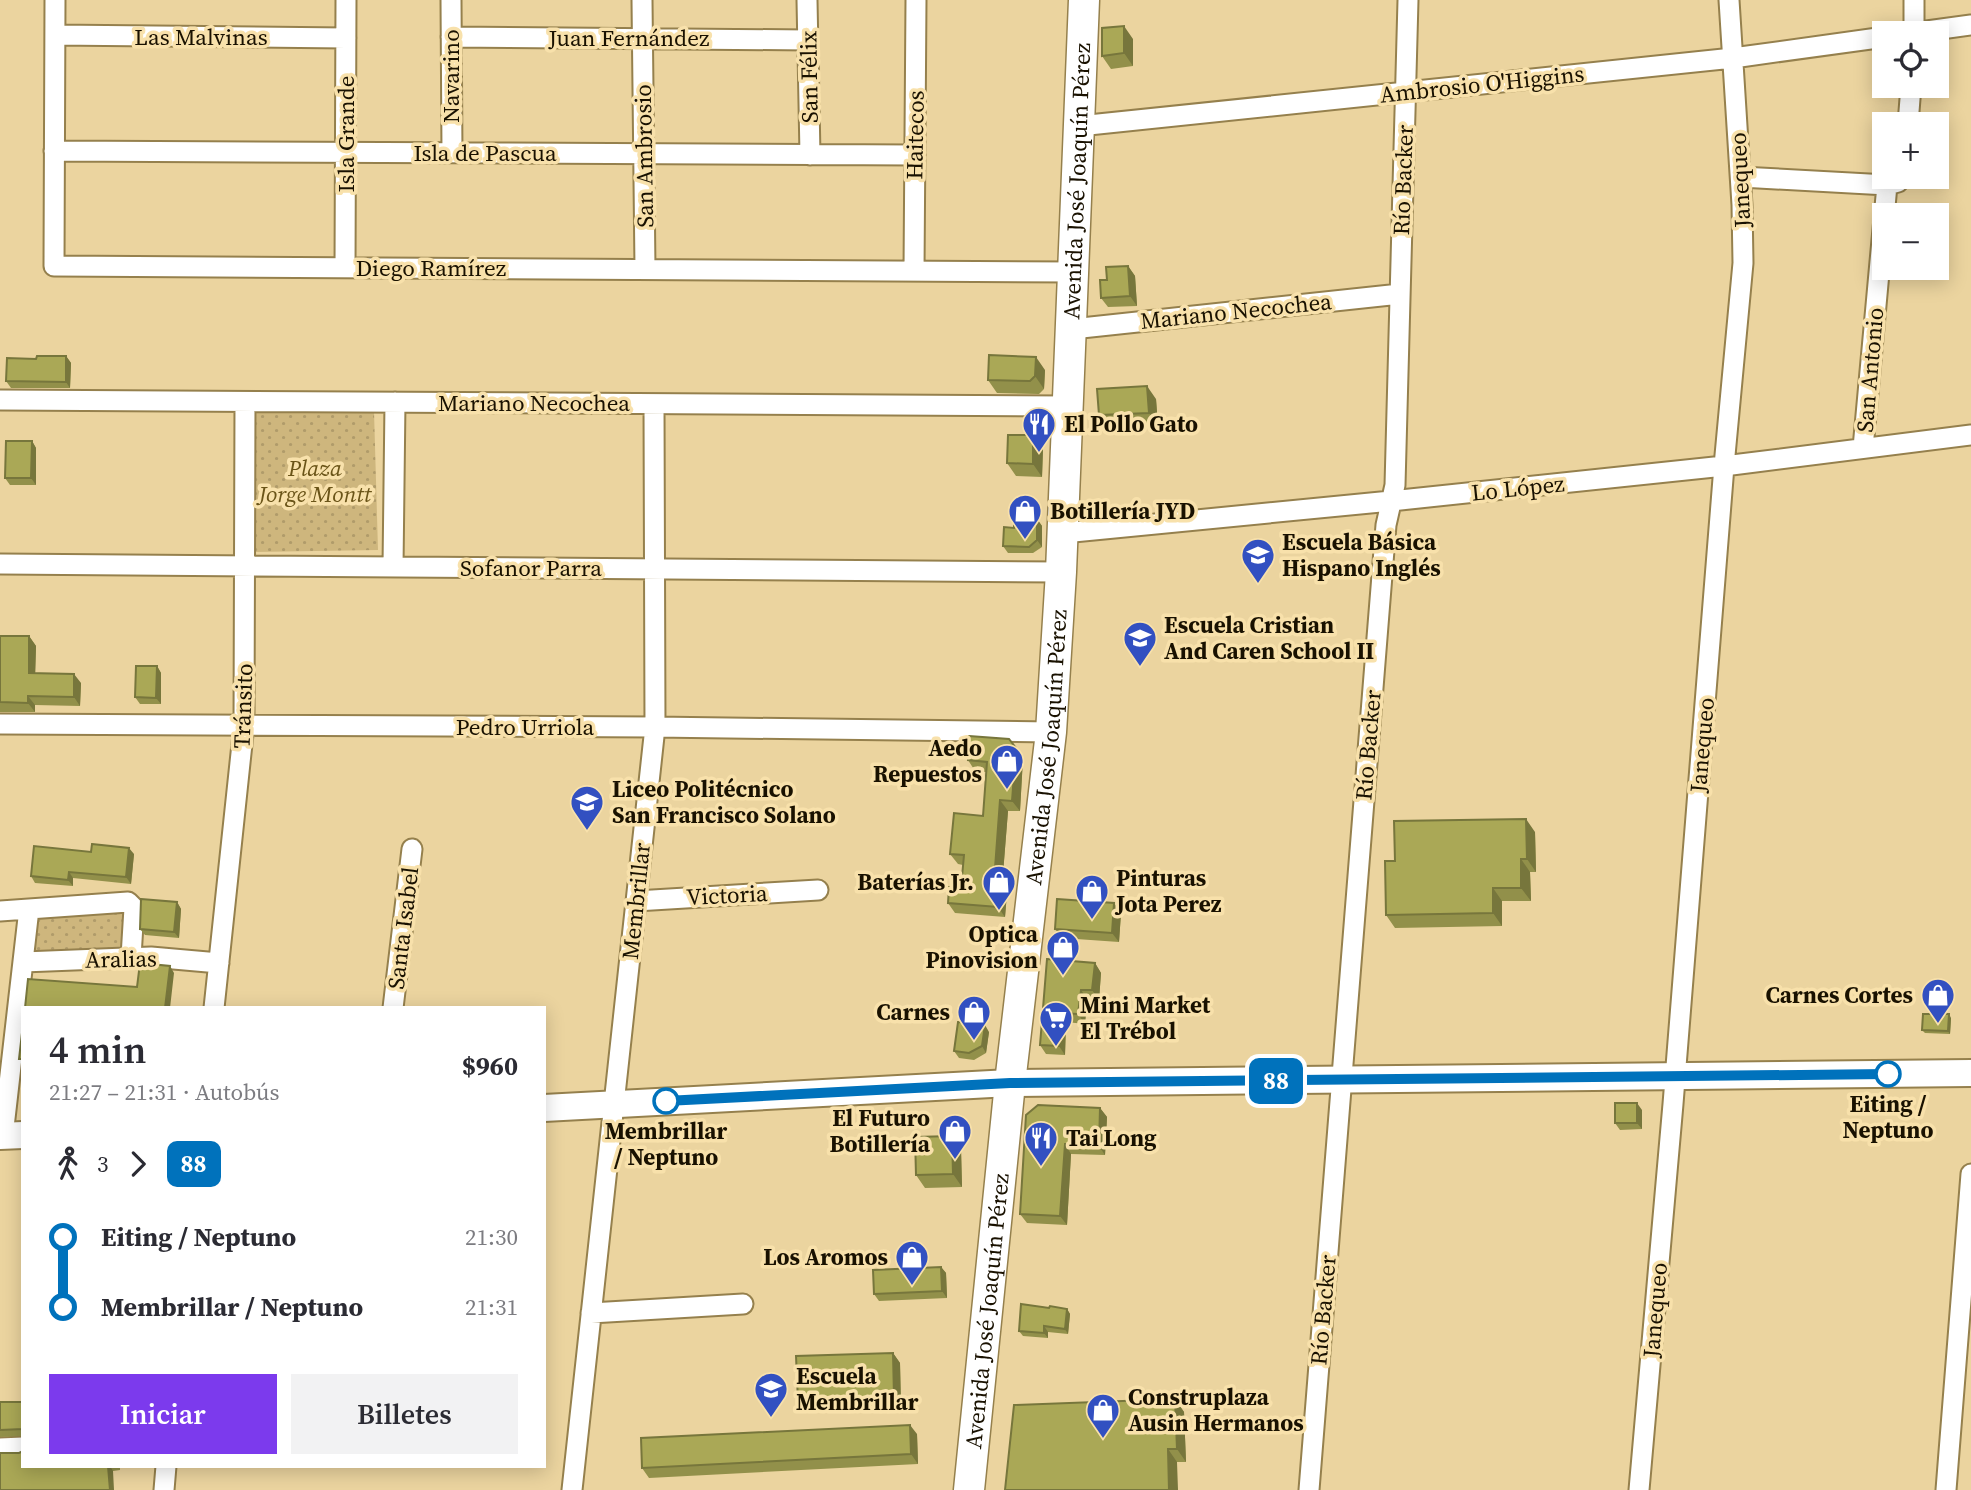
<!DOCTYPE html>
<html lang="es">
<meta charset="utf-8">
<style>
:root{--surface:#fff;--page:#f2f2f3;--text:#2b2b33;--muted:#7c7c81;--accent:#7c3aed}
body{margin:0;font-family:"Source Serif 4",serif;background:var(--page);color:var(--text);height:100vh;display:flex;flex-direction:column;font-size:26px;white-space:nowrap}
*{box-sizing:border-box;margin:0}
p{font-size:23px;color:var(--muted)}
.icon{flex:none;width:38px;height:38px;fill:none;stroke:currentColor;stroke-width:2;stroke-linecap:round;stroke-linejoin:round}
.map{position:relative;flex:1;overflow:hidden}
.drawer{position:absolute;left:21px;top:1006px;width:525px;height:462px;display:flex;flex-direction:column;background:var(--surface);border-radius:0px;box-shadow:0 4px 18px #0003}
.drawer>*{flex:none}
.badge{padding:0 14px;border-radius:10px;font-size:24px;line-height:46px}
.fabs{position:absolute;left:1872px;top:21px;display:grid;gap:14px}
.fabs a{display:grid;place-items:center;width:77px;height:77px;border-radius:0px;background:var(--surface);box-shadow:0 4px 18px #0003;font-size:35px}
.map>.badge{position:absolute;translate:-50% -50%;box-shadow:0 0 0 4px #fff}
.legs{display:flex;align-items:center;gap:10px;height:77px;padding:0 28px;font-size:23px}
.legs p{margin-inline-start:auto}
.overview{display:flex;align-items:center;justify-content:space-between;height:119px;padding:0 28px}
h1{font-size:38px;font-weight:600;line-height:52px}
.button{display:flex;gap:14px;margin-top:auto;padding:14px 28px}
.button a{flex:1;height:80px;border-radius:0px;background:var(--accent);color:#fff;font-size:28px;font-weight:600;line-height:80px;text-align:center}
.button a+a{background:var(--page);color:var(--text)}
ul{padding:0 28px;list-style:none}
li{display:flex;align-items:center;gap:24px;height:70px;font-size:26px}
li i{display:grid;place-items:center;width:10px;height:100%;margin:0 9px;background:currentColor}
li i::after{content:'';width:18px;height:18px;margin:-9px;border:5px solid;border-radius:50%;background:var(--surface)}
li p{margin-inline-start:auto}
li:first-child i{background:linear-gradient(#0000 50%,currentColor 0)}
li:last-child i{background:linear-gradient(currentColor 50%,#0000 0)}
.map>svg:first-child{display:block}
.park{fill:url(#park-dots)}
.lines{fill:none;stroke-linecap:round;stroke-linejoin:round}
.street-casing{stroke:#95804d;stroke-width:23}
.secondary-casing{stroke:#95804d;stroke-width:30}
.primary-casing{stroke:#95804d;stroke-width:33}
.street{stroke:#fff;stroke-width:19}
.secondary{stroke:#fff;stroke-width:26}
.primary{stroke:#fff;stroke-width:30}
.wall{fill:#92904a}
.shaded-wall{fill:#77763c}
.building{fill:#aaa856;stroke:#77763c;stroke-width:2}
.line-1-casing{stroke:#fff;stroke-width:16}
.line-1{stroke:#0072bc;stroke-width:10}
.stop-1-dot{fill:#fff;stroke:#0072bc;stroke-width:3.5}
.labels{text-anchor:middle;stroke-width:7;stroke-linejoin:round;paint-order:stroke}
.street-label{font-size:23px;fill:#191100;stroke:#f8e1ab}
.poi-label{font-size:23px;font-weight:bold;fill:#191100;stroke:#f8e1ab;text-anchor:start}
.park-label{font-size:23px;font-style:italic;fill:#6a5418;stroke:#f8e1ab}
.stop-label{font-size:23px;font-weight:bold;fill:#191100;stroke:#f8e1ab}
</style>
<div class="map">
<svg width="1971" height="1490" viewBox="0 0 1971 1490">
<defs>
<pattern id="park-dots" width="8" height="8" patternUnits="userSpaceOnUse" patternTransform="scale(1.75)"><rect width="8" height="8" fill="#ceb67d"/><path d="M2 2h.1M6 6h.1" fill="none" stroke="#b09b6a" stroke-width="1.8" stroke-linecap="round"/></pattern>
</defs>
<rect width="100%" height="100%" fill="#ebd49f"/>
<!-- park -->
<path class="park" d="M374 411 378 550 252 552 254 412Z
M124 908 125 948 31 952 35 913Z"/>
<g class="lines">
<defs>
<path id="street" d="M55 0 54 266 1074 272
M451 0 452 153
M642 0 645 269
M807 0 810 155
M1914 0V33
M1912 33 1971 25
M55 35 346 38
M451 37 808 40
M1908 124 1911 86
M1079 126 1733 58 1885 37
M54 151 915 155
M1741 177 1887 185 1898 182 1902 177
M345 268 346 0
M914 271 916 0
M1072 329 1400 294
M0 400 1069 406
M1863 448 1887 185
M1063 533 1391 501 1724 466 1971 435
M0 564 1061 572
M393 567 395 402
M0 724 655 727 1051 732
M636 901 818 890
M0 911 128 902 134 908 131 957
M23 962 151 957 219 963
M214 1008 244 725 245 402
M393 1008 412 849
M3 1136 29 909
M591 1313 743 1304
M0 1448 23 1447
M164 1490 166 1466
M572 1490 655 727 654 404
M1309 1490 1386 525 1395 485 1408 0
M1639 1490 1673 1104 1724 466 1743 263 1742 205 1729 0
M1946 1490 1971 1174"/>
<path id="secondary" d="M544 1108 1010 1083 1971 1073
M0 1136 23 1135"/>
<g id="primary">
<path id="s1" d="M969 1490 1010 1083 1051 732 1061 572 1084 0"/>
</g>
</defs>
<!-- street casing -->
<use href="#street" class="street-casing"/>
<!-- secondary casing -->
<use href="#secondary" class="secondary-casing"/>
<!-- primary casing -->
<use href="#primary" class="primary-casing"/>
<!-- street -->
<use href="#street" class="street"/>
<!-- secondary -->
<use href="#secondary" class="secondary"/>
<!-- primary -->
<use href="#primary" class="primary"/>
</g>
<!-- wall -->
<path class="wall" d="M1133 39V66L1111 69 1102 56Z
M1128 266 1135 276 1137 306 1108 307 1101 298 1107 280Z
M66 356 71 363 70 388H11L6 381 36 359Z
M1045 370 1044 389 1039 394 997 393 988 380Z
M1156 399 1158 426 1108 428 1099 415Z
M32 441 36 448V485H10L5 478Z
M1043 448 1042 477 1016 476 1007 463Z
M1037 519 1042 526V547L1033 553H1008L1003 546 1014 528Z
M0 636H29L36 646 35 673 81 683 80 706 35 705V712H0Z
M157 666 161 673V704H140L135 697Z
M1016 748 1023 758 1020 811H1008L1002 886 1007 893 1005 917 955 913 948 903 961 888 963 865 958 864 950 854 983 816 986 772 975 771 968 760Z
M1535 832 1536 872H1530L1531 901H1502V926L1395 928 1386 915 1395 861Z
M91 852 134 854 131 884 73 878V886L35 883 31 876Z
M177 902 181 909 179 938 145 935 140 929Z
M1114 903 1121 913 1119 942 1062 938 1055 929Z
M1047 959 1095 963 1101 973 1099 1000 1087 999 1085 1024 1066 1022 1065 1055 1046 1054 1040 1045Z
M1951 1018 1950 1034 1925 1033 1922 1030Z
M989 1032 986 1053 974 1060 959 1058 954 1051Z
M1100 1108 1107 1117 1105 1155 1071 1154 1067 1225 1027 1223 1020 1214 1026 1115Z
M1642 1110V1129L1620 1130 1615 1123Z
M952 1136 961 1149 962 1187 925 1188 916 1175Z
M941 1267 946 1273 947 1298 879 1301 874 1294Z
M1049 1308 1067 1309 1070 1314 1068 1334 1048 1332V1338L1023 1336 1019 1331Z
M893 1353 900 1363 901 1407 805 1410 798 1401Z
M1175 1399 1184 1412 1186 1462H1177L1005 1490Z
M0 1402H23V1436L0 1437Z
M917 1434 918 1464 649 1478 642 1468Z
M23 1466H120V1470L113 1471Z"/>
<!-- shaded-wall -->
<path class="shaded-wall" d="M1124 26 1133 39V66L1124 53Z
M1128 266 1135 276 1137 306 1130 296Z
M66 356 71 363 70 388 66 382Z
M1036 357 1045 370 1044 389 1035 376Z
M1147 386 1156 399 1158 426 1149 413Z
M1033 435 1043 448 1042 477 1033 464Z
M32 441 36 448V485L31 478Z
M1037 519 1042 526V547L1037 540Z
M29 636 36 646 35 682 29 673Z
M157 666 161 673V704L156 698Z
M74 674 81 683 80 706 74 697Z
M28 696 35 705V712L28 703Z
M1016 748 1023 758 1020 811 1012 801Z
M1000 800 1008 811 1002 886 1007 893 1005 917 998 907 994 882Z
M1526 819 1535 832 1536 872 1527 859Z
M129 848 134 854 131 884 126 877Z
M1521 859 1530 872 1531 901 1521 888Z
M69 872 73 878V886L68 880Z
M1493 888 1502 901V926L1493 913Z
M177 902 181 909 179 938 174 932Z
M1114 903 1121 913 1119 942 1112 933Z
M1095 963 1101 973 1099 1000 1092 990Z
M170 966 174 973 170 1008H165Z
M1081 990 1087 999 1085 1024 1078 1014Z
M1060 1013 1066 1022 1065 1055 1059 1046Z
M1949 1014 1951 1018 1950 1034 1948 1031Z
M985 1025 989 1032 986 1053 982 1046Z
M1637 1103 1642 1110V1129L1637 1123Z
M1100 1108 1107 1117 1105 1155 1099 1146Z
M952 1136 961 1149 962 1187 953 1174Z
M1065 1144 1071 1154 1067 1225 1060 1216Z
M941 1267 946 1273 947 1298 942 1291Z
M1067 1309 1070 1314 1068 1334 1065 1329Z
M1044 1326 1048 1332V1338L1044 1333Z
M893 1353 900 1363 901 1407 894 1397Z
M1175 1399 1184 1412 1186 1462 1177 1449Z
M910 1425 917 1434 918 1464 911 1454Z
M1168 1449 1177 1462 1178 1490H1169Z
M108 1466H110L113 1471 114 1490H110Z"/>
<!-- building -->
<path class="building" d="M1124 26V53L1102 56V28Z
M1128 266 1130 296 1101 298 1100 280H1107L1106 267Z
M989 355 1036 357 1035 376 1030 381 988 380Z
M37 356H66V382L6 381 7 358 36 359Z
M1147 386 1149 413 1099 415 1097 389Z
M1008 435H1033V464L1007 463Z
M6 441H32L31 478H5Z
M1014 519H1037V540L1029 547 1003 546 1004 527 1014 528Z
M0 636H29V673L74 674V697L28 696V703L0 702Z
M136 666H157L156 698 135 697Z
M969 736 1009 739 1016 748 1012 801 1000 800 994 882H999L998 907 948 903 949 887 961 888 964 855 950 854 954 813 983 816 987 762 968 760Z
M1526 819 1527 859H1521V888H1493V913L1386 915 1385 861H1395L1394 821Z
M92 844 129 848 126 877 69 872 68 880 31 876 34 846 91 852Z
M141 899 177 902 174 932 140 929Z
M1057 899 1114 903 1112 933 1055 929Z
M1047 959 1095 963 1092 990H1081L1078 1014 1060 1013 1059 1046 1040 1045Z
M140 963 170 966 165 1008H25L28 979 137 987Z
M1923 1014H1949L1948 1031 1922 1030Z
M958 1022 985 1025 982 1046 969 1053 954 1051Z
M23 1024V1059H19Z
M1615 1103H1637V1123H1615Z
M1038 1105 1100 1108 1099 1146 1065 1144 1060 1216 1020 1214 1026 1115Z
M952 1136 953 1174 916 1175 915 1137Z
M941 1267 942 1291 874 1294 873 1270Z
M1021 1304 1049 1308 1050 1306 1067 1309 1065 1329 1044 1326V1333L1019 1331Z
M893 1353 894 1397 798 1401 796 1356Z
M1175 1399 1177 1449H1168L1169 1490H1005L1014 1405Z
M0 1402H23V1429L0 1430Z
M910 1425 911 1454 642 1468 641 1438Z
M23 1451V1466H108L110 1490H0V1453H19Z"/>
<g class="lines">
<defs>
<path id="line-1" d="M666 1101 1010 1083 1888 1074"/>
</defs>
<!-- line-1 casing -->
<use href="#line-1" class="line-1-casing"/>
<!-- line-1 -->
<use href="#line-1" class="line-1"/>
</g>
<!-- icons -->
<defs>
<symbol id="restaurant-pin" viewBox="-11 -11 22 30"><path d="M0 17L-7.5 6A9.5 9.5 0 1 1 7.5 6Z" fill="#3250c1" stroke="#f8e1ab"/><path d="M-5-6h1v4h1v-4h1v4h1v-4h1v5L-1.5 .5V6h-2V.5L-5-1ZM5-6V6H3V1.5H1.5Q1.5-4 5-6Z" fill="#fff"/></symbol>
<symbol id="shop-pin" viewBox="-11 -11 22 30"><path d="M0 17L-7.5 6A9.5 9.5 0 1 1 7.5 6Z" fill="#3250c1" stroke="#f8e1ab"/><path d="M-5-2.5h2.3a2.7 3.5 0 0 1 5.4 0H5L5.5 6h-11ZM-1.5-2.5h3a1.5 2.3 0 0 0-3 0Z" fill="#fff"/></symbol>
<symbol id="school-pin" viewBox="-11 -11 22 30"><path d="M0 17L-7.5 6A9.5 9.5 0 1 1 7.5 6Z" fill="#3250c1" stroke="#f8e1ab"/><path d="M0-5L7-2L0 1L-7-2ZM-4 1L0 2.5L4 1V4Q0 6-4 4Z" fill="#fff"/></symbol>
<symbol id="supermarket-pin" viewBox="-11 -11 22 30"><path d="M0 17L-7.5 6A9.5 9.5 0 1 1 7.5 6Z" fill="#3250c1" stroke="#f8e1ab"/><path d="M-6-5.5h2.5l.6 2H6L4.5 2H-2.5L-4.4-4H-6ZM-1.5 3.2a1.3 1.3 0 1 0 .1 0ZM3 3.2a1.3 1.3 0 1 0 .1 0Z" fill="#fff"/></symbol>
</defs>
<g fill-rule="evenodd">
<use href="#restaurant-pin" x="1020" y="405" width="38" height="52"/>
<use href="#shop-pin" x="1006" y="492" width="38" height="52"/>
<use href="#school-pin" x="1239" y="536" width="38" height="52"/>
<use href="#school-pin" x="1121" y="619" width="38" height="52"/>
<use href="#shop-pin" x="988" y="742" width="38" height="52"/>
<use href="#school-pin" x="568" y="783" width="38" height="52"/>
<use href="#shop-pin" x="980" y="863" width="38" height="52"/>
<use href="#shop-pin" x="1073" y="872" width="38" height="52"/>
<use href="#shop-pin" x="1044" y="928" width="38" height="52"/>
<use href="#shop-pin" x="1919" y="976" width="38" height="52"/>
<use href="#shop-pin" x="955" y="993" width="38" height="52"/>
<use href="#supermarket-pin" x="1037" y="999" width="38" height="52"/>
<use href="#shop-pin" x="936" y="1112" width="38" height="52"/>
<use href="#restaurant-pin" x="1022" y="1119" width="38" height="52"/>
<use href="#shop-pin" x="893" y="1238" width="38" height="52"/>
<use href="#school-pin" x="752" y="1370" width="38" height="52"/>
<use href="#shop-pin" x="1084" y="1391" width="38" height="52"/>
</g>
<!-- markers -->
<g class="stop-1-dot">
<circle cx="1888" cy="1074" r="12"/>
<circle cx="666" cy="1101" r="12"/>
</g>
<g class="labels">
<!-- street labels -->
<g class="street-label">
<text x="201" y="45">Las Malvinas</text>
<text x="629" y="46">Juan Fernández</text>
<text transform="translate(451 76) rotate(-90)" y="8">Navarino</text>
<text transform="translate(809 77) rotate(-91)" y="8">San Félix</text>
<text transform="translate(1482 84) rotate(-6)" y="8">Ambrosio O'Higgins</text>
<text transform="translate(346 134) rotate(-90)" y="8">Isla Grande</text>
<text transform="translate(915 135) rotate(-89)" y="8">Haitecos</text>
<text x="485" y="161">Isla de Pascua</text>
<text transform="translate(644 156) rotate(-91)" y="8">San Ambrosio</text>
<text dy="8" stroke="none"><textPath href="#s1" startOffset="1314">Avenida José Joaquín Pérez</textPath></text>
<text transform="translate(1403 180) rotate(-88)" y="8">Río Backer</text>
<text transform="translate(1740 180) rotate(-93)" y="8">Janequeo</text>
<text x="431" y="276">Diego Ramírez</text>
<text transform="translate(1236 311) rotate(-6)" y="8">Mariano Necochea</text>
<text transform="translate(1870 370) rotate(-85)" y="8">San Antonio</text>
<text x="534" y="411">Mariano Necochea</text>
<text transform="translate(1518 488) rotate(-6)" y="8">Lo López</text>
<text x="531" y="576">Sofanor Parra</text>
<text transform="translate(243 706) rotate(-88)" y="8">Tránsito</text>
<text x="525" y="735">Pedro Urriola</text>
<text transform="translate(1368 745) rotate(-85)" y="8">Río Backer</text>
<text transform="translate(1702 745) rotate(-85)" y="8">Janequeo</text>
<text dy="8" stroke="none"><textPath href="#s1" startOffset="747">Avenida José Joaquín Pérez</textPath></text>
<text transform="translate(727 895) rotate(-3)" y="8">Victoria</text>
<text transform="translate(636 901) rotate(-84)" y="8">Membrillar</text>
<text transform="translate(403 928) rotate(-83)" y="8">Santa Isabel</text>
<text transform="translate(121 959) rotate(-1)" y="8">Aralias</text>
<text dy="8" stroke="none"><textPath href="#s1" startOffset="180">Avenida José Joaquín Pérez</textPath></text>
<text transform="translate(1323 1310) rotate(-85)" y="8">Río Backer</text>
<text transform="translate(1655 1310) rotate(-85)" y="8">Janequeo</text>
</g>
<!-- poi labels -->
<g class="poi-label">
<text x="1064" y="432">El Pollo Gato</text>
<text x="1050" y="519">Botillería JYD</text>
<text x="1282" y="550">Escuela Básica<tspan x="1282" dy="26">Hispano Inglés</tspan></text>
<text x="1164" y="633">Escuela Cristian<tspan x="1164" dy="26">And Caren School II</tspan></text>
<text x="982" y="756" text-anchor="end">Aedo<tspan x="982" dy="26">Repuestos</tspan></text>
<text x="612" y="797">Liceo Politécnico<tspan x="612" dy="26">San Francisco Solano</tspan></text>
<text x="1116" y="886">Pinturas<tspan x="1116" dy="26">Jota Perez</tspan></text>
<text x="974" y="890" text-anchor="end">Baterías Jr.</text>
<text x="1038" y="942" text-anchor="end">Optica<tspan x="1038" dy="26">Pinovision</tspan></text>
<text x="1913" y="1003" text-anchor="end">Carnes Cortes</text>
<text x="1080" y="1013">Mini Market<tspan x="1080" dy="26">El Trébol</tspan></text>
<text x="950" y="1020" text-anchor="end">Carnes</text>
<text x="930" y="1126" text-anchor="end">El Futuro<tspan x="930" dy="26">Botillería</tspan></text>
<text x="1066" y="1146">Tai Long</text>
<text x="888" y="1265" text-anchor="end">Los Aromos</text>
<text x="796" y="1384">Escuela<tspan x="796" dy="26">Membrillar</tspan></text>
<text x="1128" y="1405">Construplaza<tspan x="1128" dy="26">Ausin Hermanos</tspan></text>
</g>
<!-- park labels -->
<g class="park-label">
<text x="315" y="476">Plaza<tspan x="315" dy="26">Jorge Montt</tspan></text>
</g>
<!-- stop labels -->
<g class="stop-label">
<text x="1888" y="1112">Eiting /<tspan x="1888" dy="26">Neptuno</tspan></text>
<text x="666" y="1139">Membrillar<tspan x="666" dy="26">/ Neptuno</tspan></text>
</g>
</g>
</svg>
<div class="fabs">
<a><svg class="icon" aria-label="locate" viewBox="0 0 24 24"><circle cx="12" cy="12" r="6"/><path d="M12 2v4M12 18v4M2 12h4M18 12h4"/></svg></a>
<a>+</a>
<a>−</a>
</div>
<b class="badge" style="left:1276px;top:1081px;background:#0072bc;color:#fff">88</b>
<section class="drawer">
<div class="overview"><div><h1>4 min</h1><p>21:27 – 21:31 · Autobús</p></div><b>$960</b></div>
<div class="legs"><svg class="icon" aria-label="walk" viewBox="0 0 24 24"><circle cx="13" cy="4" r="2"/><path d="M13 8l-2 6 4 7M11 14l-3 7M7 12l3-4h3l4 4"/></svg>3<svg class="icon" aria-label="forward" viewBox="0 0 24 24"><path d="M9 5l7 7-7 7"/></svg><b class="badge" style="background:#0072bc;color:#fff">88</b></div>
<ul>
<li><i style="color:#0072bc"></i><b>Eiting / Neptuno</b><p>21:30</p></li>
<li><i style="color:#0072bc"></i><b>Membrillar / Neptuno</b><p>21:31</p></li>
</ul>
<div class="button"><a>Iniciar</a><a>Billetes</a></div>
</section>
</div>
